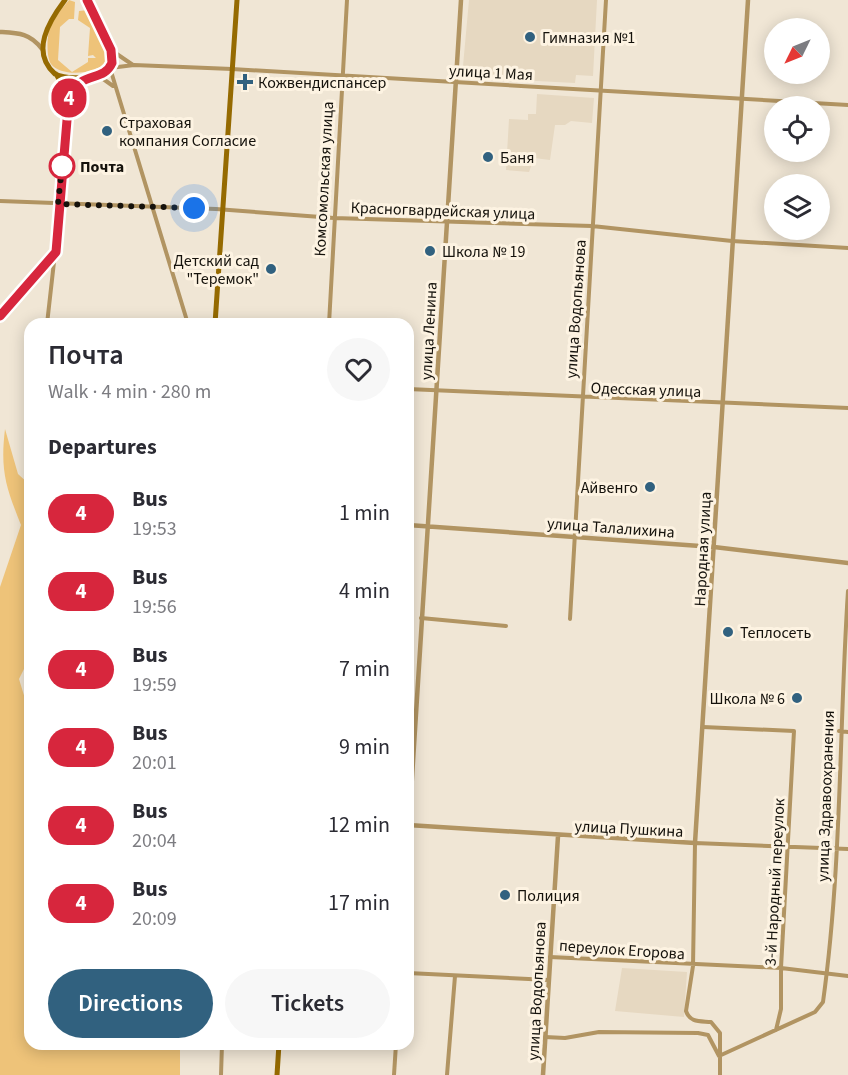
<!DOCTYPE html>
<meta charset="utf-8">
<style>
:root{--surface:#fff;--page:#f7f7f7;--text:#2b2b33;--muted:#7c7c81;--accent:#31617f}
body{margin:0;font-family:"Source Sans 3",sans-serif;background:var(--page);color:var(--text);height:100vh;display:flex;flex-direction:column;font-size:22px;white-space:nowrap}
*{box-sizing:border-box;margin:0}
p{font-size:20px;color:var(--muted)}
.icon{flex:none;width:33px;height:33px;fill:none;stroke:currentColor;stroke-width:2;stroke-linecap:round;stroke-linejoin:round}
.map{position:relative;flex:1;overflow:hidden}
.sheet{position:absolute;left:24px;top:318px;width:390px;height:732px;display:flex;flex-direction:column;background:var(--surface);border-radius:18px;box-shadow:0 3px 15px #0003}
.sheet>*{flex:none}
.badge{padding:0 12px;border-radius:20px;font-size:21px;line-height:39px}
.needle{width:39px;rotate:227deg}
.buttons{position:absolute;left:764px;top:18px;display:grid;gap:12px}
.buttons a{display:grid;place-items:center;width:66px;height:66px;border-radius:50%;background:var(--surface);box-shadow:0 3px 15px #0003;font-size:30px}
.you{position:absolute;width:30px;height:30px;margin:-15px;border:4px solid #fff;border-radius:50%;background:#1a73e8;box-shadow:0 0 0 9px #1a73e833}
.map>.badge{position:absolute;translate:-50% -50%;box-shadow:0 0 0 3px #fff}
h2{padding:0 24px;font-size:22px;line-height:54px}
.round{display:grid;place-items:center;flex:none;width:63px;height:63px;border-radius:32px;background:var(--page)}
.head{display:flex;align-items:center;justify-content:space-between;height:102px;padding:0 24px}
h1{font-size:28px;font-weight:600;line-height:45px}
.primary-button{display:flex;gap:12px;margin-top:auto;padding:12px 24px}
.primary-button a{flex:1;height:69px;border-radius:36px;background:var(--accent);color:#fff;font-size:24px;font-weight:600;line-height:69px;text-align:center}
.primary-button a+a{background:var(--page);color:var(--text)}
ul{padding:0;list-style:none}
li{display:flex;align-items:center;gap:18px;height:78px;padding:0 24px}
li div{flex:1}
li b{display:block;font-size:22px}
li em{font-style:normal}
li .badge{min-width:66px;font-weight:700;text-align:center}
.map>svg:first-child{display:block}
.built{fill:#e6d8c1}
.green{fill:#eec379}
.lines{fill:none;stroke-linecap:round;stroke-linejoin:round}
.minor{stroke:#b19462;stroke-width:4}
.tertiary{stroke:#b19462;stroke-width:4.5}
.secondary{stroke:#956a01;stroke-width:5}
.line-casing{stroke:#fff;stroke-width:14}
.line{stroke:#d7263d;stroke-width:9}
.walk{stroke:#15120c;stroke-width:6;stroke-dasharray:0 10.8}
.poi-dot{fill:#31617f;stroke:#fdf3e2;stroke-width:2}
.stop-dot{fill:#fff;stroke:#d7263d;stroke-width:3}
.labels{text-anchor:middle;stroke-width:6;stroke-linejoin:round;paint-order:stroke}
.poi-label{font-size:16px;fill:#15120c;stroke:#fdf3e2;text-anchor:start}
.street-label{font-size:16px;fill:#15120c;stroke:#fdf3e2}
.stop-label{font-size:16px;font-weight:bold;fill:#15120c;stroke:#fdf3e2;text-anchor:start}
</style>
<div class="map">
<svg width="848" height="1075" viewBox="0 0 848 1075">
<rect width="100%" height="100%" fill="#f0e6d5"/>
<!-- built -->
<path class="built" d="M469 0H597L593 76 576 75 575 83 462 77Z
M537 94 594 98 592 123 571 121 565 125H555L550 160 534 158 529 172 506 170 509 119 528 120V114H536Z
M622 968 687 972 684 1017 615 1011Z"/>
<!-- green -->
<path class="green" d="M69 0 75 2 74 19H69L60 27 58 60 72 72 88 62V58H96L93 55 88 56 90 28 78 20 79 11 89 10 107 54V61C98 74 62 78 51 64 46 56 47 36 50 27 53 17 63 8 69 0Z
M5 429 18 474 30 485V657L19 679 30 715V1044H180V1075H0V587L21 525C6 487 0 471 5 429Z"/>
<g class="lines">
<!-- minor -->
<path class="minor" d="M111 50 133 65
M99 76 113 86
M0 201 216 209 334 218 592 226 732 241 848 248
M47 324 55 253
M188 324 110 68 134 65 232 69 848 105
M329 324 347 0
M408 389 848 408
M421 618 506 626
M570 619 606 0
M703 727 794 731 781 968V1009L776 1030
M839 731 848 732
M408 843 409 825
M550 957 781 968 848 976
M408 973 549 980
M545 1037 565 1038 599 1032 698 1033 708 1035 719 1056 815 1012 823 1002C842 866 839 728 848 591
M221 1075 222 1044
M394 1075 396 1044
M447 1075 455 976
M720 1075V1033L711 1022C700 1021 690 1023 686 1011L693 966 695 843 848 849"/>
<!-- tertiary -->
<path class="tertiary" d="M0 32C18 33 30 33 42 49
M408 525 714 547 848 563
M408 825 695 843 748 0
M409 825 461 0
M543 1075 558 836"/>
<!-- secondary -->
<path class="secondary" d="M65 0C49 21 30 52 55 74 67 79 81 78 93 77 133 73 97 19 87 0
M56 74 69 96
M0 316 55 252 69 96 76 84 85 77
M215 324 237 0
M277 1075 279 1044"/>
</g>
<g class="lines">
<defs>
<path id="line" d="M0 316 56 252 69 96C82 70 103 83 112 63L111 50 87 0"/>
</defs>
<!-- line casing -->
<use href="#line" class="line-casing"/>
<!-- line -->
<use href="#line" class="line"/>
<!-- walk -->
<path class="walk" d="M62 166 63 157 58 204 194 208"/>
</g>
<!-- markers -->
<g class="poi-dot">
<circle cx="530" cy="37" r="6"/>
<path d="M242 73h6v6h6v6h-6v6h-6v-6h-6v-6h6z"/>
<circle cx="107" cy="131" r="6"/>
<circle cx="488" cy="157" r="6"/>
<circle cx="430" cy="251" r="6"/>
<circle cx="271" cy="269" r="6"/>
<circle cx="650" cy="487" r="6"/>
<circle cx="728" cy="632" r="6"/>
<circle cx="797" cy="698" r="6"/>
<circle cx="505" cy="895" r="6"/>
</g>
<circle class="stop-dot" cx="62" cy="166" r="12"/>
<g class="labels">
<!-- poi labels -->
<g class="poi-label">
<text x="542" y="43">Гимназия №1</text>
<text x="258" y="88">Кожвендиспансер</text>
<text x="119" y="128">Страховая<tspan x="119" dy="18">компания Согласие</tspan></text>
<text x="500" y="163">Баня</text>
<text x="442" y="257">Школа № 19</text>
<text x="259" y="266" text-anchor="end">Детский сад<tspan x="259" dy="18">"Теремок"</tspan></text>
<text x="638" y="493" text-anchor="end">Айвенго</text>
<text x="740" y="638">Теплосеть</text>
<text x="785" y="704" text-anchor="end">Школа № 6</text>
<text x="517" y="901">Полиция</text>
</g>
<!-- street labels -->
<g class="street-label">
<text transform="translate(491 72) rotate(3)" y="6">улица 1 Мая</text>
<text transform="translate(323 179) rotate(-87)" y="6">Комсомольская улица</text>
<text transform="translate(443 210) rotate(2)" y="6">Красногвардейская улица</text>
<text transform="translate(575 309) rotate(-86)" y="6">улица Водопьянова</text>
<text transform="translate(428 331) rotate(-87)" y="6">улица Ленина</text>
<text transform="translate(646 389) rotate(2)" y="6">Одесская улица</text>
<text transform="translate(611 527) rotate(4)" y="6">улица Талалихина</text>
<text transform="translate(702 549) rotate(-87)" y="6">Народная улица</text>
<text transform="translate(825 796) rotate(-88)" y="6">улица Здравоохранения</text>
<text transform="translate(629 828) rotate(3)" y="6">улица Пушкина</text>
<text transform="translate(774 882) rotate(-87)" y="6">3-й Народный переулок</text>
<text transform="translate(622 949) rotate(4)" y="6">переулок Егорова</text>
<text transform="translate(536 991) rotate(-87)" y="6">улица Водопьянова</text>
</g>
<!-- stop labels -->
<g class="stop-label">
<text x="80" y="172">Почта</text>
</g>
</g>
</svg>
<div class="buttons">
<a><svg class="needle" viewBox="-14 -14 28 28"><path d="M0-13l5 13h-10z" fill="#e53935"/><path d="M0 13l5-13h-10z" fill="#7c7c81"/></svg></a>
<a><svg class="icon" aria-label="locate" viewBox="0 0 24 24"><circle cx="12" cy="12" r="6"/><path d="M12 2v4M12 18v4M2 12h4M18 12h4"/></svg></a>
<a><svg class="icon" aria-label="layers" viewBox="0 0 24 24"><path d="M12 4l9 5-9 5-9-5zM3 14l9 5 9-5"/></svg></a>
</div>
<div class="you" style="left:194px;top:208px"></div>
<b class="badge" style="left:69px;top:98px;background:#d7263d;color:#fff">4</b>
<section class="sheet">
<div class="head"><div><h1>Почта</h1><p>Walk · 4 min · 280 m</p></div><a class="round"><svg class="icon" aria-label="heart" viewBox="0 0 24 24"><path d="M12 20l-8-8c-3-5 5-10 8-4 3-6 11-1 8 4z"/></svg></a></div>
<h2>Departures</h2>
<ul>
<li><span class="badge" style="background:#d7263d;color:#fff">4</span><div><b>Bus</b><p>19:53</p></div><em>1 min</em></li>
<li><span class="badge" style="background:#d7263d;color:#fff">4</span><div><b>Bus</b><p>19:56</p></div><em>4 min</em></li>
<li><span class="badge" style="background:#d7263d;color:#fff">4</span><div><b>Bus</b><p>19:59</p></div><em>7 min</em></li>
<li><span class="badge" style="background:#d7263d;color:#fff">4</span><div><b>Bus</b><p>20:01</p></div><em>9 min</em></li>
<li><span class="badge" style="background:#d7263d;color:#fff">4</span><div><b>Bus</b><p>20:04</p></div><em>12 min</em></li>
<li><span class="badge" style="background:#d7263d;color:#fff">4</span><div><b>Bus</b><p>20:09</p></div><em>17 min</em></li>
</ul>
<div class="primary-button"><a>Directions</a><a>Tickets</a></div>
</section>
</div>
